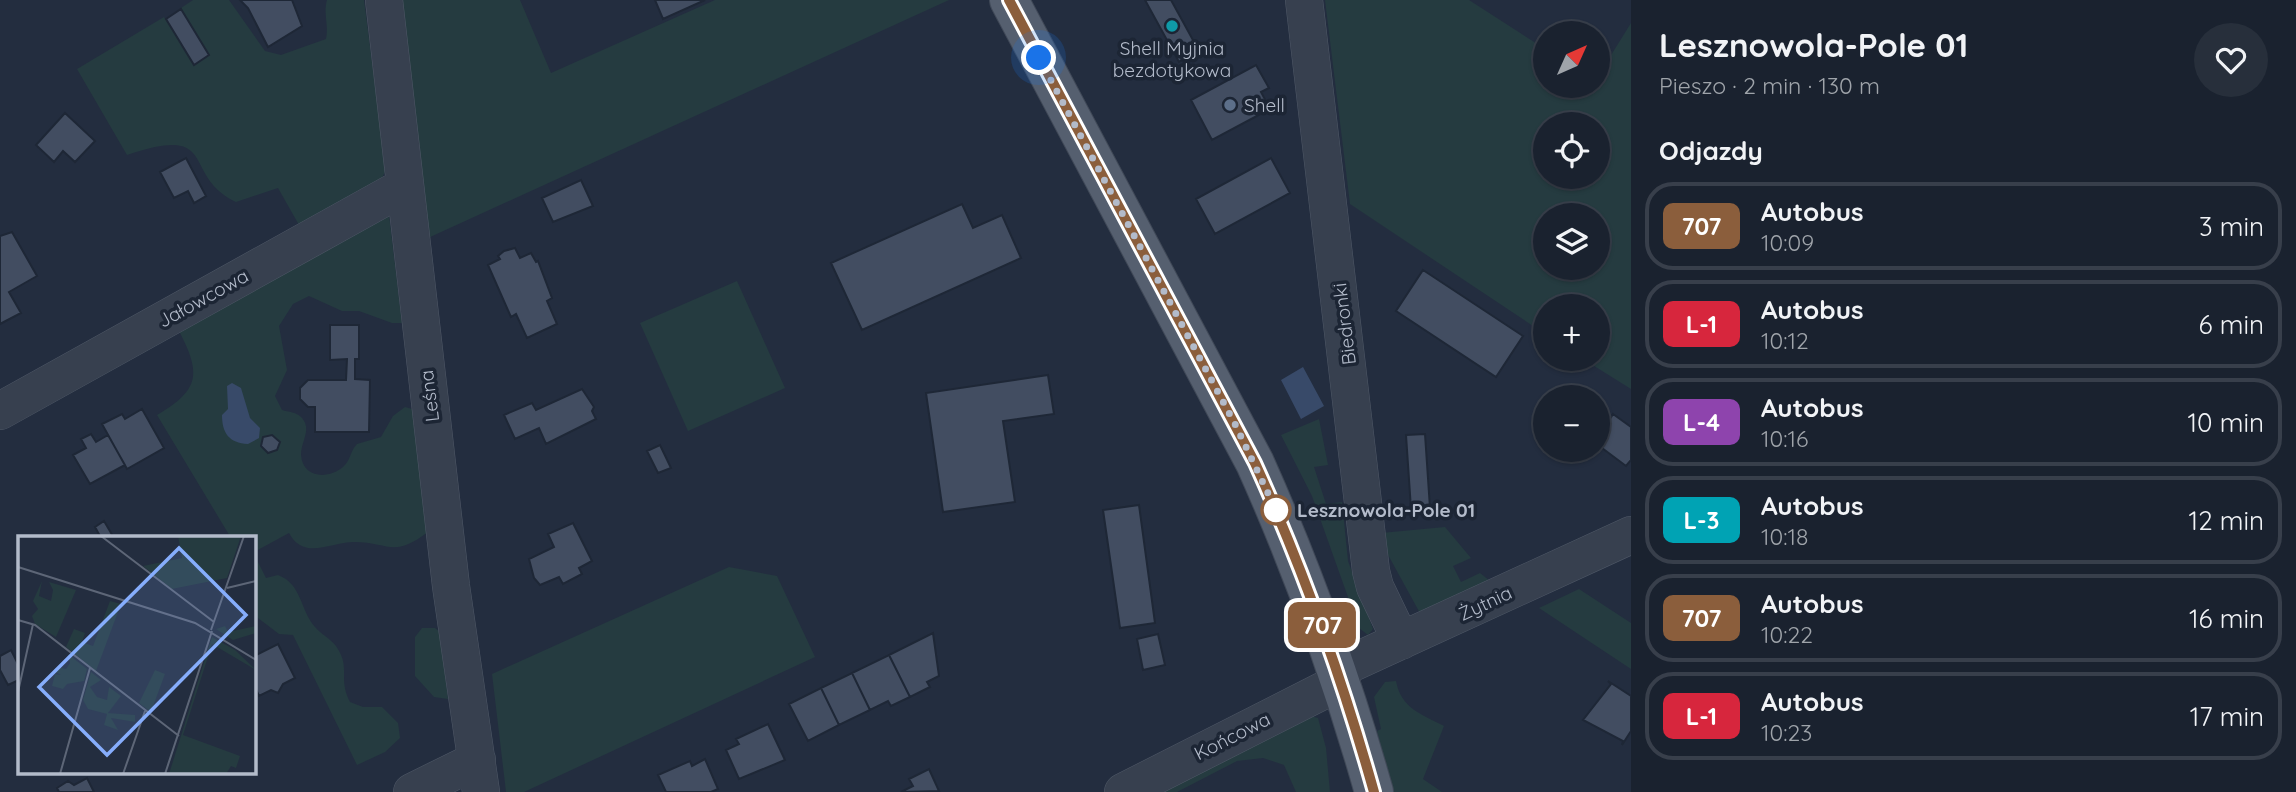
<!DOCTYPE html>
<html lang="pl">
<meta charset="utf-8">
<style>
:root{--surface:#1a222f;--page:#272f3b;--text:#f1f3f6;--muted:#9fa4aa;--line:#383f4b}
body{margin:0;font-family:Quicksand,sans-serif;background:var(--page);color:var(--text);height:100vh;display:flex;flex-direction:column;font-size:26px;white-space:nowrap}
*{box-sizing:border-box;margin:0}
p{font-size:23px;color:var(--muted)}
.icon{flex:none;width:38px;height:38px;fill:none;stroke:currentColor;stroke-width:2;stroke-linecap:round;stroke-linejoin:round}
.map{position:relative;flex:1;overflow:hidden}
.drawer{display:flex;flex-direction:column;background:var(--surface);width:665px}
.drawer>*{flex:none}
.badge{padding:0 14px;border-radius:10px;font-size:24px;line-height:46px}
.needle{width:46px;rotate:45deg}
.tools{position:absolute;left:1533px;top:21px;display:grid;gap:14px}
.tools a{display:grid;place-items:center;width:77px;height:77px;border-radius:50%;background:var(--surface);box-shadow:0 2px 5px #0004,0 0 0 2px var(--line);font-size:35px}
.you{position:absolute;width:35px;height:35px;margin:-18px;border:5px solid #fff;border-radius:50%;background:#1a73e8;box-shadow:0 0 0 10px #1a73e833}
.map>.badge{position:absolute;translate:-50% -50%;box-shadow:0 0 0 4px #fff}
h2{padding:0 28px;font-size:26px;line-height:63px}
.round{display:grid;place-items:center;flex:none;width:74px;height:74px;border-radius:37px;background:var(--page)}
.summary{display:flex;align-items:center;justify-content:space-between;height:119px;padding:0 28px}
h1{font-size:33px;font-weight:700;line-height:52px}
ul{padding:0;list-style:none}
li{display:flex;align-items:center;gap:21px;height:88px;margin:0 14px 10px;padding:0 14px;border:4px solid var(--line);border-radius:28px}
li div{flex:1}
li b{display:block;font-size:26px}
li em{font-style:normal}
li .badge{min-width:77px;font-weight:700;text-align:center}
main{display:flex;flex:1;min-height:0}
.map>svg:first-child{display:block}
.green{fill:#253b40;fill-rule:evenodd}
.water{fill:#384a69}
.building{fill:#424d61;stroke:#1e2736;stroke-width:2}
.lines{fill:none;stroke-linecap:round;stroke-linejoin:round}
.minor-casing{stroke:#4f5867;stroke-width:38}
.major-casing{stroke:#404958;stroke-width:40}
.minor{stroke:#37404f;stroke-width:37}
.major{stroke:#555f6f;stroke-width:38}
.line-casing{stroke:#fff;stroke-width:16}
.line{stroke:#8b5e3c;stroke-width:10}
.walk{stroke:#b3bbca;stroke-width:7;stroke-dasharray:0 12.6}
.culture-dot{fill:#0f9aa8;stroke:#1c2534;stroke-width:2.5}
.service-dot{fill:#5c6f8a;stroke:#1c2534;stroke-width:2.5}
.stop-dot{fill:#fff;stroke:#8b5e3c;stroke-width:3.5}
.labels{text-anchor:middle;stroke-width:7;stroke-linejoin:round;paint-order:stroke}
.poi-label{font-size:19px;fill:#b3bbca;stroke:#1c2534}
.street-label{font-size:19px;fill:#b3bbca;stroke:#1c2534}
.stop-label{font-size:19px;font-weight:bold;fill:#b3bbca;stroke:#1c2534;text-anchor:start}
.inset-road{fill:none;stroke:#5d6677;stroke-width:2}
.view{fill:#86adfc;fill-opacity:0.15;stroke:#86adfc;stroke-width:3.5}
.inset-edge{fill:none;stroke:#b3bbca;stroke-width:3.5}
</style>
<main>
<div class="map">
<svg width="1631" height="792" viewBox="0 0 1631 792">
<rect width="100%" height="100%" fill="#232d3f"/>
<!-- green -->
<path class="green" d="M193 0H229L265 51 281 55 326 39C329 25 323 14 327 0H364L386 170 382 178 299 225 278 188 236 202C180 175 221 123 127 155L77 69 164 17 194 64 209 55 181 8Z
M399 0H520L551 73 715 0H949L428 238Z
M1325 0H1469L1545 49V86H1598V76L1631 23V389L1583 359H1598V306H1545V334L1350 204ZM1545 124H1598V177H1545ZM1545 215H1598V268H1545Z
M389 215 402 323H392L359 311H342L309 296 293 304 279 326 287 370 275 396 282 410C288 412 297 412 302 418 312 430 301 441 301 455 303 479 329 479 343 467 351 460 350 451 357 444L381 437 393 416 405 407 412 409 428 532C392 559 390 542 354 542 330 542 304 561 289 533L254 552V538H231L157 415C201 389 201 373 178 329Z
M737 281 785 388 688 431 640 323Z
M1319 419 1328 465 1314 467 1326 504 1342 502 1348 561 1373 629 1368 635 1359 628 1312 496 1281 435Z
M1445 527 1471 558 1453 566 1461 582 1480 573 1490 581 1421 615 1381 542V533Z
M254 554 266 578 278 575C302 584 300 610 315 627 325 638 335 640 341 655 348 670 339 681 350 702L363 707H382L398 723 400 738 385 752 357 765 293 635 279 634 254 615Z
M729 567 777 576 815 657 524 792H506L492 674Z
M1579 589 1631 623V669L1539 608Z
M422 628H435L440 632 448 699 434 697 415 676V637Z
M1396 681C1401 708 1421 714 1444 726L1423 779 1442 792H1392L1377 731 1381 729 1374 697 1385 682Z
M1304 714 1318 718 1326 748 1330 792H1296L1284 765 1263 758 1237 761 1177 792H1154Z"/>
<!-- water -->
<path class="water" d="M1303 367 1324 406 1301 419 1281 380Z
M232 383 241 388 250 418 260 428 259 438 248 444C229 443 222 433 222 415L228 409 227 386Z"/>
<!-- building -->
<path class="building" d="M240 0H292L302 26 268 47 248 8Z
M655 0H705L663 19Z
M1145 0H1171L1199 51 1179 62Z
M181 9 209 55 194 65 166 19Z
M1256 65 1269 88 1261 92 1270 109 1212 140 1191 100Z
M65 113 95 141 75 162 63 151 54 162 36 145Z
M186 158 206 196 194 203 188 191 174 198 160 172Z
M1271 158 1290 193 1215 234 1196 199Z
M581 180 593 206 553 222 542 198Z
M962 204 973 228 1002 215 1021 258 862 330 831 263Z
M12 232 37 276 9 292 21 313 0 324V236Z
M515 248 520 258 531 253 536 262 538 261 552 298 547 301 557 324 527 338 516 314 511 317 488 265 500 259 498 256 504 251Z
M1423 270 1523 336 1496 377 1396 311Z
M330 325H359V359H355V379L370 380 369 432H315V407H308L300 399V388L308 380H346L347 359 330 360Z
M1048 375 1054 414 1003 421 1015 502 943 512 926 393Z
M582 389 594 407 592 411 596 419 546 444 539 428 515 439 504 415 532 403 536 410Z
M142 409 164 448 127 469 102 424 122 414 125 419Z
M1613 414 1631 427V460L1626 466 1598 445V426L1602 420 1608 422Z
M91 434 96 442 108 435 125 465 90 484 73 455 86 448 81 439Z
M1425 434 1430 508 1411 509 1406 435Z
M272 435 280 442 277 450 268 453 261 446 263 437Z
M660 445 671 468 658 473 647 451Z
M1139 505 1155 623 1120 628 1103 510Z
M104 521 114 538H101L95 527Z
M573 523 592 561 579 568 582 574 563 584 559 577 540 585 534 578 529 559 554 547 548 534Z
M933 633 939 676 927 682 930 687 910 697 889 655Z
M1158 634 1165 665 1143 670 1137 639Z
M278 644 295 678 283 684 278 693 271 690 259 696 254 685V656Z
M11 650 19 666V680L8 685 0 670V656Z
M889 655 910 697 891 706 888 701 870 710 852 673Z
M852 673 870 710 839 725 821 688Z
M1608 681 1631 696V731L1622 745 1623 741 1583 720 1611 684Z
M821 688 839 725 808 741 789 704Z
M768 724 785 760 739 779 726 750 739 744 736 739Z
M705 759 718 789 711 792H666L658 775 690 761 692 766Z
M929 769 939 791 901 792 913 786 909 779Z
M87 778 94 792H59L57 788 68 781 74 785Z"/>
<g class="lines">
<defs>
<path id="minor" d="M384 0 451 586 481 792
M1304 0 1371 571 1375 587 1401 641
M0 411 405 186
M1339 669 1631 535
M412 792 477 760
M1123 792 1342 681"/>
<path id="major" d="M1009 0 1255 463C1303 570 1342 679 1374 792"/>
</defs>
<!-- minor casing -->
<use href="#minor" class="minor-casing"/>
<!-- major casing -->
<use href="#major" class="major-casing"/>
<!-- minor -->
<use href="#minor" class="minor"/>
<!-- major -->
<use href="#major" class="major"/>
</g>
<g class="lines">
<defs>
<path id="line" d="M1009 0 1255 463C1304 571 1342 678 1374 792"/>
</defs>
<!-- line casing -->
<use href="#line" class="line-casing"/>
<!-- line -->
<use href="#line" class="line"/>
<!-- walk -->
<path class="walk" d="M1039 58 1235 424 1276 510"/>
</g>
<!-- markers -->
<circle class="culture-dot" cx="1172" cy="26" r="7"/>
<circle class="service-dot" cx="1230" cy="105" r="7"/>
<circle class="stop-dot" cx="1276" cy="510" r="14"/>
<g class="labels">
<!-- poi labels -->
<g class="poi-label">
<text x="1172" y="55">Shell Myjnia<tspan x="1172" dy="22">bezdotykowa</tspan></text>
<text x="1244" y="112" text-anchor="start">Shell</text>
</g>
<!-- street labels -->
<g class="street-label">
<text transform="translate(203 298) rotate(-29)" y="7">Jałowcowa</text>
<text transform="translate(1344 324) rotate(-97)" y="7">Biedronki</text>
<text transform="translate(429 396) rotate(-97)" y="7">Leśna</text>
<text transform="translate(1485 603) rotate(-25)" y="7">Żytnia</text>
<text transform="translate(1232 736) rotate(-27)" y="7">Końcowa</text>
</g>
<!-- stop labels -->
<g class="stop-label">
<text x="1297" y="517">Lesznowola-Pole 01</text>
</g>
</g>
<!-- overview -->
<g transform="translate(18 536)">
<rect width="238" height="238" fill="#232d3f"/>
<path d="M160 0H223L209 42 154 53 125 30 164 22ZM24 45 21 60 33 65 35 54 31 46 58 54 38 101 17 88 14 80 20 73 15 65ZM92 65 103 68 78 135 48 111 56 93 67 97 64 106 75 110ZM207 90 210 96 238 90V97L215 104 198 93ZM194 101 217 114 238 134 194 108 165 199 222 220 218 232 213 230 208 238H151ZM50 118 69 133 66 145 49 148 45 153 34 150 37 138 43 139 37 136 39 131 48 133 52 127ZM137 134 147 138 133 176 121 167ZM73 136 83 144 72 151 79 161 89 164 91 151 103 160 90 177 117 179V186L93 182 100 194 86 189 89 178 70 173 65 164Z" fill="#253b40"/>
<path class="inset-road" d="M83 0 196 86M0 31 177 87 238 124M209 52 238 45M0 84 17 89 161 200M193 94 226 0M0 156 15 88M42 238 72 132M105 238 127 175M147 238 194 95"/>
<path class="view" d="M161 12 228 79 89 219 21 151Z"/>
<rect width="238" height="238" class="inset-edge"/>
</g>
</svg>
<div class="tools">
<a><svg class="needle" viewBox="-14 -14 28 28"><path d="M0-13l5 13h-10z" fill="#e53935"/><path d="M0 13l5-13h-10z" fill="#9fa4aa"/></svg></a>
<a><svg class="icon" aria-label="locate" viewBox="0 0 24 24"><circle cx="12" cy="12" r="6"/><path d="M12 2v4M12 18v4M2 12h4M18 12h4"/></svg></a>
<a><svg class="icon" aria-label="layers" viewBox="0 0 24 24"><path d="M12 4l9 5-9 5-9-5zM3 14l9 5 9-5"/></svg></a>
<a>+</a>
<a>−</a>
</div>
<div class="you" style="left:1039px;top:58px"></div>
<b class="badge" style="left:1322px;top:625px;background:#8b5e3c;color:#fff">707</b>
</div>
<section class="drawer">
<div class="summary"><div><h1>Lesznowola-Pole 01</h1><p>Pieszo · 2 min · 130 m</p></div><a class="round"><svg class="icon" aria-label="heart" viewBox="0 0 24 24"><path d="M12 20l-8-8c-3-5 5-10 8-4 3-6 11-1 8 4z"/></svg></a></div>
<h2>Odjazdy</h2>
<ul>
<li><span class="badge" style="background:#8b5e3c;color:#fff">707</span><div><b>Autobus</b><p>10:09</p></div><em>3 min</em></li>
<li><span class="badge" style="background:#d7263d;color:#fff">L-1</span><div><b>Autobus</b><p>10:12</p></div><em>6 min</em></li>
<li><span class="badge" style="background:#8e44ad;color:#fff">L-4</span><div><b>Autobus</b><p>10:16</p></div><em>10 min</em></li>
<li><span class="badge" style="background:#00a3b4;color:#fff">L-3</span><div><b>Autobus</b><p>10:18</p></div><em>12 min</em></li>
<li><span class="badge" style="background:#8b5e3c;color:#fff">707</span><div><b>Autobus</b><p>10:22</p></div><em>16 min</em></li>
<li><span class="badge" style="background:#d7263d;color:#fff">L-1</span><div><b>Autobus</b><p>10:23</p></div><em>17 min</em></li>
</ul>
</section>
</main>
